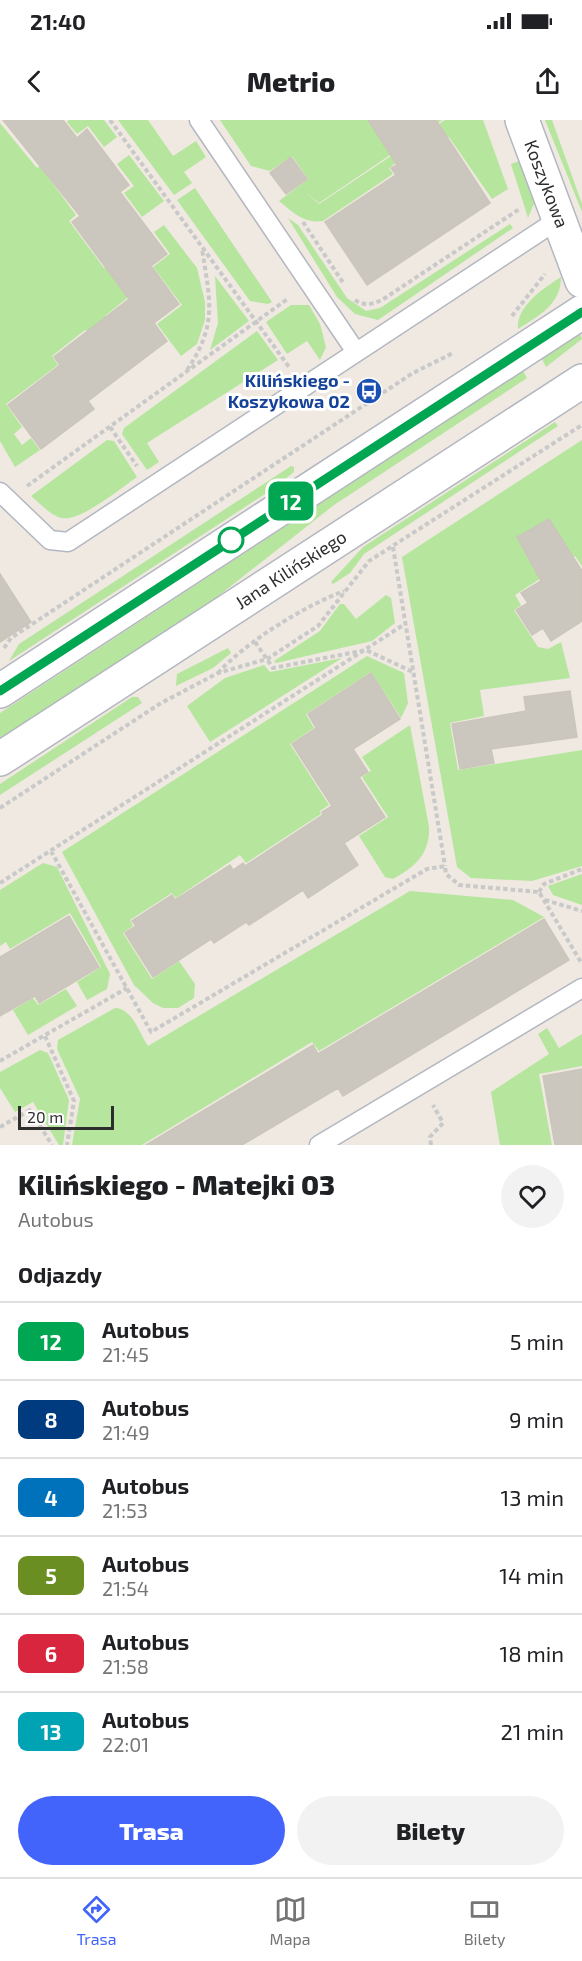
<!DOCTYPE html>
<html lang="pl">
<meta charset="utf-8">
<style>
:root{--surface:#fff;--page:#f2f2f2;--text:#202124;--muted:#757577;--line:#e0e0e0;--accent:#4264fb}
body{margin:0;font-family:"Exo 2",sans-serif;background:var(--page);color:var(--text);height:100vh;display:flex;flex-direction:column;font-size:22px;white-space:nowrap}
*{box-sizing:border-box;margin:0}
p{font-size:20px;color:var(--muted)}
.icon{flex:none;width:33px;height:33px;fill:none;stroke:currentColor;stroke-width:2;stroke-linecap:round;stroke-linejoin:round}
.map{position:relative;height:1025px;overflow:hidden}
.side{display:flex;flex-direction:column;background:var(--surface);flex:1}
.side>*{flex:none}
.badge{padding:0 12px;border-radius:9px;font-size:21px;line-height:39px}
.scale{position:absolute;left:18px;bottom:15px;width:96px;box-sizing:border-box;padding-left:6px;border:3px solid #2e2e2e;border-top:0;font-size:16px;line-height:21px;white-space:nowrap;color:#2e2e2e;-webkit-text-stroke:4px #fff;paint-order:stroke}
.map>.badge{position:absolute;translate:-50% -50%;box-shadow:0 0 0 3px #fff}
h2{padding:0 18px;font-size:22px;line-height:54px}
.round{display:grid;place-items:center;flex:none;width:63px;height:63px;border-radius:32px;background:var(--page)}
.headline{display:flex;align-items:center;justify-content:space-between;height:102px;padding:0 18px}
h1{font-size:28px;font-weight:800;line-height:45px}
.action{display:flex;gap:12px;margin-top:auto;padding:12px 18px}
.action a{flex:1;height:69px;border-radius:36px;background:var(--accent);color:#fff;font-size:24px;font-weight:800;line-height:69px;text-align:center}
.action a+a{background:var(--page);color:var(--text)}
ul{padding:0;list-style:none}
li{display:flex;align-items:center;gap:18px;height:78px;padding:0 18px;border-top:2px solid var(--line)}
li div{flex:1}
li b{display:block;font-size:22px}
li em{font-style:normal}
li .badge{min-width:66px;font-weight:700;text-align:center}
.status{display:flex;justify-content:space-between;align-items:center;height:42px;padding:0 30px;background:var(--surface);direction:ltr}
.status svg{height:16px;fill:currentColor}
header{display:flex;justify-content:space-between;align-items:center;height:78px;padding:0 18px;background:var(--surface);font-size:27px;font-weight:800}
.tabs{display:flex;justify-content:space-around;align-items:center;height:84px;border-top:2px solid var(--line);background:var(--surface);font-size:16px;color:var(--muted)}
.tabs a{display:grid;justify-items:center;gap:3px}
.tabs .on{color:var(--accent)}
.map>svg:first-child{display:block}
.green{fill:#b6e59e}
.building{fill:#cbc7bf;stroke:#cbc5ba;stroke-width:1.5}
.lines{fill:none;stroke-linecap:round;stroke-linejoin:round}
.lane-casing{stroke:#b4b7c1;stroke-width:21}
.street-casing{stroke:#b4b7c1;stroke-width:36}
.secondary-casing{stroke:#b4b7c1;stroke-width:36}
.path{stroke:#c9c9c9;stroke-width:4;stroke-dasharray:4.5 3;stroke-linecap:butt}
.lane{stroke:#fff;stroke-width:18}
.street{stroke:#fff;stroke-width:33}
.secondary{stroke:#fff;stroke-width:33}
.line-casing{stroke:#fff;stroke-width:14}
.line{stroke:#00a651;stroke-width:9}
.stop-dot{fill:#fff;stroke:#00a651;stroke-width:3}
.labels{text-anchor:middle;stroke-width:6;stroke-linejoin:round;paint-order:stroke}
.street-label{font-size:18px;fill:#2e2e2e;stroke:#fff}
.transit-label{font-size:18px;font-weight:bold;fill:#164399;stroke:#fff;text-anchor:end}
</style>
<div class="status"><b>21:40</b><svg viewBox="0 0 49 12"><path d="M0 12V9h3v3zM5 12V6h3v6zM10 12V3h3v9zM15 12V0h3v12zM26 1h20v11H26zM47 4h2v5h-2z"/></svg></div>
<header><svg class="icon" aria-label="back" viewBox="0 0 24 24"><path d="M15 5l-7 7 7 7"/></svg>Metrio<svg class="icon" aria-label="share" viewBox="0 0 24 24"><path d="M12 15V3M7 8l5-5 5 5M5 13v7h14v-7"/></svg></header>
<div class="map">
<svg width="582" height="1025" viewBox="0 0 582 1025">
<rect width="100%" height="100%" fill="#efe9e1"/>
<!-- green -->
<path class="green" d="M69 0H104L117 17 104 27 88 6 77 14 67 2Z
M118 0H148L173 36 196 21 206 37 184 52 192 63 174 75Z
M220 0H442L319 83 305 72 319 84 445 0H483L508 69 492 79 449 17 413 42 407 35 389 48 393 54 323 101C304 104 294 93 279 81L308 59 292 36 270 51 251 46Z
M545 0H552L582 84V92Z
M0 3 37 48 48 40 56 50 48 57 76 95 69 101 104 148 110 144 132 174 105 196 108 201 88 212 85 210 52 236 58 245 6 284 22 307 14 314 22 325 31 318 40 330 15 347 0 321Z
M129 35 164 81 142 97 124 73 134 66 117 44Z
M522 40 535 81 528 98 511 44Z
M195 68 272 182 268 184 250 181 177 80Z
M288 98 298 105 347 178 366 191 380 188 510 104 513 108 378 200 355 194 337 177Z
M164 105 197 148 205 182V200L197 224 181 236 157 204 182 185 153 147 170 134 154 112Z
M215 156 249 201 210 230 218 203Z
M561 157C561 185 538 196 518 209 516 186 544 168 561 157Z
M291 185H309L320 204 326 227 320 240 307 221 287 234 266 202Z
M257 211 278 240 147 323 159 342 147 350 122 314 124 308Z
M580 213 582 219 546 247 542 239Z
M523 251 527 258 334 385 217 477 0 619V593Z
M555 302 558 306 364 434 350 453 333 464 331 462 363 427Z
M107 320 114 321 137 357C121 368 80 402 62 398 51 396 40 383 31 376Z
M582 320V446L575 436 515 475 521 485 514 490 538 527 548 529 561 522 570 558 480 570 484 596 450 603 458 650 582 630V746L532 761 471 758 457 747 402 437Z
M291 346 294 347V352L268 372 9 541 19 524Z
M386 475 391 478 395 503 372 521 276 543 274 541 320 511 340 484H344L356 499Z
M228 528 231 533 213 548 176 566 177 554Z
M367 536 404 553 408 583 401 598 371 552 306 594 314 608 290 624 329 685 320 691 321 694 246 743 240 735 176 778 172 773 130 800 133 806 123 813 152 859 179 841 195 864 194 878 178 888H163L153 883 134 865 62 732Z
M342 538 210 622 187 586 225 558 264 545 270 552Z
M132 577H138L142 583 0 675V664Z
M410 605 429 707C430 734 415 747 393 759L385 757 359 716 388 697 362 657 371 651 362 637Z
M43 743 57 747 110 854 107 869 87 880 77 862 101 847 70 793 10 829 6 822 0 826V770Z
M582 754V785L553 775 548 766Z
M410 771 513 780 544 797 319 931 312 922 142 1025H72L80 979 57 929 58 920 115 888C133 889 139 913 148 926Z
M66 869 77 886 28 915 13 890 33 878 38 885Z
M547 908 559 928 582 914V946L539 954 552 1025H500L491 972 549 934 538 914Z
M40 930 48 933 69 980 63 1025H59L33 982 15 992 0 968V952Z"/>
<!-- building -->
<path class="building" d="M3 0H63L77 18 87 9 129 65 120 72 167 134 151 146 179 184 154 203 167 221 88 281 94 289 41 329 8 285 60 245 54 237 129 179 72 102 80 96Z
M368 0H436L490 83 367 165 325 102 396 55 391 48 397 45Z
M291 37 307 59 286 74 270 53Z
M549 399 582 451V501L551 521 543 508 532 515 516 490 528 483 521 473 541 461 517 417Z
M0 454 31 502 0 522Z
M371 553 400 599 353 629 368 652 359 657 385 697 344 723 358 745 308 778 303 770 249 805 246 802 214 823 211 819 153 857 125 813 136 806 132 801 172 775 175 780 230 745 233 750 243 743 245 746 323 695 322 692 332 686 292 624 316 608 308 594Z
M570 571 577 617 491 629 494 643 460 649 452 604 526 591 524 577Z
M69 796 99 847 39 883 35 876 0 896V837Z
M544 799 569 840 343 976 338 968 242 1025H146L313 925 318 934Z
M582 949V1025H555L543 956Z"/>
<g class="lines">
<defs>
<path id="lane" d="M199 0 356 232
M0 372 50 420 68 422 559 99
M319 1025 582 868"/>
<path id="street" d="M522 0 582 161"/>
<path id="secondary" d="M0 571 582 192
M0 639 582 261"/>
</defs>
<!-- lane casing -->
<use href="#lane" class="lane-casing"/>
<!-- street casing -->
<use href="#street" class="street-casing"/>
<!-- secondary casing -->
<use href="#secondary" class="secondary-casing"/>
<!-- path -->
<path class="path" d="M110 0 289 247
M303 102 344 164
M355 180C365 187 375 184 385 178L521 88
M512 196 545 154
M187 250C218 204 210 181 202 129
M110 307 137 346
M27 366 289 178
M393 427 445 746
M255 522 273 548 366 530 413 552
M4 528 11 518 413 253 453 233
M218 553C246 522 304 486 344 471
M0 688 161 583 218 553 267 539 318 506 369 441 582 305
M51 731 151 912 427 749 445 746 446 754 459 765 539 772 582 844
M0 763 405 504
M539 772 544 764 582 749
M545 780 582 791
M45 916 74 981 67 1025
M0 941 127 868
M0 1007 30 990 52 1025
M431 1025 430 1017 443 1003 433 985"/>
<!-- lane -->
<use href="#lane" class="lane"/>
<!-- street -->
<use href="#street" class="street"/>
<!-- secondary -->
<use href="#secondary" class="secondary"/>
</g>
<g class="lines">
<defs>
<path id="line" d="M0 571 582 192"/>
</defs>
<!-- line casing -->
<use href="#line" class="line-casing"/>
<!-- line -->
<use href="#line" class="line"/>
</g>
<!-- icons -->
<defs>
<symbol id="bus-disc" viewBox="-11 -11 22 22"><circle r="9.5" fill="#1a4fb4" stroke="#fff"/><path d="M-5-6H5V4H4V6H2V4H-2V6H-4V4H-5ZM-3.5-4V0h7V-4ZM-3.5 1.2v1.5H-2V1.2ZM2 1.2v1.5H3.5V1.2Z" fill="#fff"/></symbol>
</defs>
<g fill-rule="evenodd">
<use href="#bus-disc" x="354" y="256" width="30" height="30"/>
</g>
<!-- markers -->
<circle class="stop-dot" cx="231" cy="420" r="12"/>
<g class="labels">
<!-- street labels -->
<g class="street-label">
<text transform="translate(546 64) rotate(69)" y="6">Koszykowa</text>
<text transform="translate(291 450) rotate(-33)" y="6">Jana Kilińskiego</text>
</g>
<!-- transit labels -->
<g class="transit-label">
<text x="350" y="267">Kilińskiego -<tspan x="350" dy="21">Koszykowa 02</tspan></text>
</g>
</g>
</svg>
<div class="scale">20 m</div>
<b class="badge" style="left:291px;top:381px;background:#00a651;color:#fff">12</b>
</div>
<section class="side">
<div class="headline"><div><h1>Kilińskiego - Matejki 03</h1><p>Autobus</p></div><a class="round"><svg class="icon" aria-label="heart" viewBox="0 0 24 24"><path d="M12 20l-8-8c-3-5 5-10 8-4 3-6 11-1 8 4z"/></svg></a></div>
<h2>Odjazdy</h2>
<ul>
<li><span class="badge" style="background:#00a651;color:#fff">12</span><div><b>Autobus</b><p>21:45</p></div><em>5 min</em></li>
<li><span class="badge" style="background:#003b80;color:#fff">8</span><div><b>Autobus</b><p>21:49</p></div><em>9 min</em></li>
<li><span class="badge" style="background:#0072bc;color:#fff">4</span><div><b>Autobus</b><p>21:53</p></div><em>13 min</em></li>
<li><span class="badge" style="background:#6b8e23;color:#fff">5</span><div><b>Autobus</b><p>21:54</p></div><em>14 min</em></li>
<li><span class="badge" style="background:#d7263d;color:#fff">6</span><div><b>Autobus</b><p>21:58</p></div><em>18 min</em></li>
<li><span class="badge" style="background:#00a3b4;color:#fff">13</span><div><b>Autobus</b><p>22:01</p></div><em>21 min</em></li>
</ul>
<div class="action"><a>Trasa</a><a>Bilety</a></div>
</section>
<nav class="tabs">
<a class="on"><svg class="icon" aria-label="directions" viewBox="0 0 24 24"><path d="M12 3l9 9-9 9-9-9zM9 14v-3h6M13 9l2 2-2 2"/></svg>Trasa</a>
<a><svg class="icon" aria-label="map" viewBox="0 0 24 24"><path d="M3 6l6-2 6 2 6-2v14l-6 2-6-2-6 2zM9 4v14M15 6v14"/></svg>Mapa</a>
<a><svg class="icon" aria-label="tickets" viewBox="0 0 24 24"><path d="M3 7h18v10H3zM15 7v10"/></svg>Bilety</a>
</nav>
